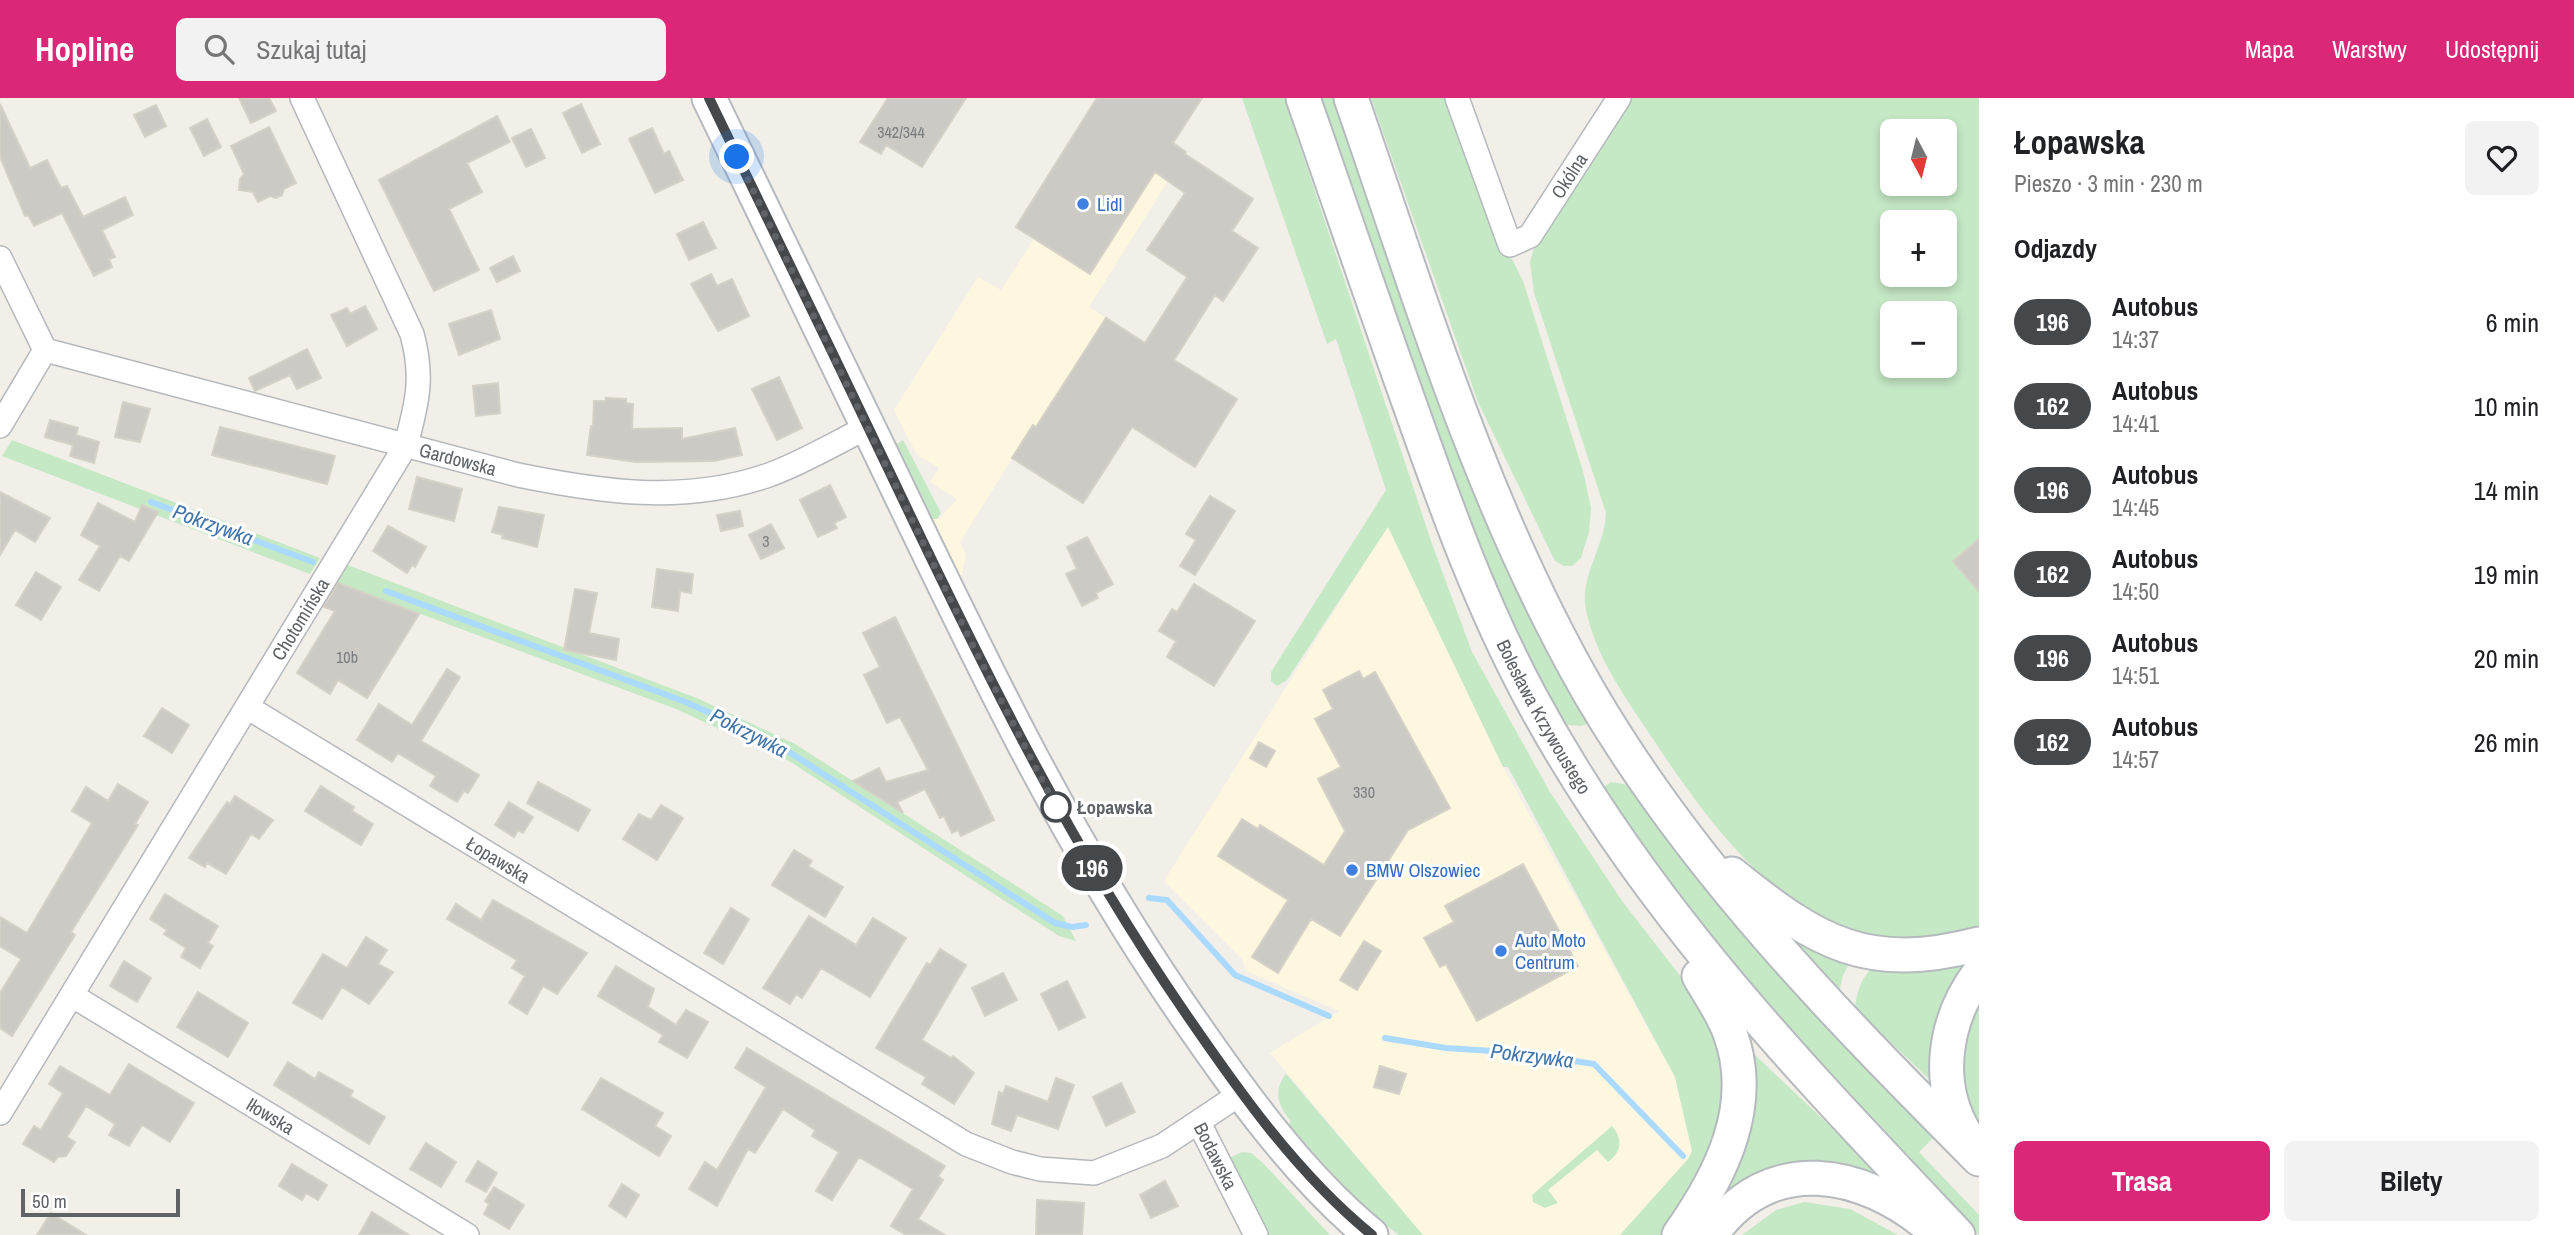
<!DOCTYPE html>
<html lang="pl">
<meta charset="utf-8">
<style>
:root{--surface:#fff;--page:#f2f2f2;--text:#202124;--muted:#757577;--accent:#db2777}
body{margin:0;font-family:"Archivo Narrow",sans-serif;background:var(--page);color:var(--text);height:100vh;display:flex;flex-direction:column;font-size:26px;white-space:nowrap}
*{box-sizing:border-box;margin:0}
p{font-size:23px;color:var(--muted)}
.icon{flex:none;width:38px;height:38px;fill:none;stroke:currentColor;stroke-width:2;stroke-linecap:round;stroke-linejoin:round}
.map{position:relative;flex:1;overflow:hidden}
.drawer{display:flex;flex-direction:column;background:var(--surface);width:595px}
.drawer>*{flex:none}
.badge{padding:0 14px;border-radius:23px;font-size:24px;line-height:46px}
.needle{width:46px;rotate:173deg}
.fabs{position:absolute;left:1880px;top:21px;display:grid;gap:14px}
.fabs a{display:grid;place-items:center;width:77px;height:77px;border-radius:10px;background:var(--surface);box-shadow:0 4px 10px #0003;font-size:35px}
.scale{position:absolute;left:21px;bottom:18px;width:159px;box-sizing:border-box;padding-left:7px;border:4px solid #5f6368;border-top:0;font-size:19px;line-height:24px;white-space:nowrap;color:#5f6368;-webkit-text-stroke:5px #fff;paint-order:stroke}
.you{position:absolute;width:35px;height:35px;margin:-18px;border:5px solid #fff;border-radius:50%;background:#1a73e8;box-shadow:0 0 0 10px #1a73e833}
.map>.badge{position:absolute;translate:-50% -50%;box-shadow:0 0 0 4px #fff}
h2{padding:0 35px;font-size:26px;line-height:63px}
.round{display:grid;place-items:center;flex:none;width:74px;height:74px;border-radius:10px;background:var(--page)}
.headline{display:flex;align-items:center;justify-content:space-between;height:119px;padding:0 35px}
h1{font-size:33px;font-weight:700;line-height:52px}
.button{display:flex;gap:14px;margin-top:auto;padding:14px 35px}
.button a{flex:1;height:80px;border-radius:10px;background:var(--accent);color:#fff;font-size:28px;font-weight:700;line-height:80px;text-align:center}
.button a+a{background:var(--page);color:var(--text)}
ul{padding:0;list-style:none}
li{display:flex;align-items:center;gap:21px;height:84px;padding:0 35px}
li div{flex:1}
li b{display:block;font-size:26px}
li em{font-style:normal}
li .badge{min-width:77px;font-weight:700;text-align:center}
header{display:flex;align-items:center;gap:42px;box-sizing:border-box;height:98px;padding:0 35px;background:var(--accent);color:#fff}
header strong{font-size:33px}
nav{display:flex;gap:38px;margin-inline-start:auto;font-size:24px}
.search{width:490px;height:63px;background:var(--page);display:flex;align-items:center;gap:18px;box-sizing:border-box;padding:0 24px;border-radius:10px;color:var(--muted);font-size:26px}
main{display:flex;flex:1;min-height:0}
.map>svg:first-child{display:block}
.commercial{fill:#fef7e0}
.green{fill:#c5e8c5;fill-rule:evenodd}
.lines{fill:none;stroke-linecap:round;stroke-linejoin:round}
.stream{stroke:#aadaff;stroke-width:6}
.building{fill:#cccac5;stroke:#d6d1c6;stroke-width:2}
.street-casing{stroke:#b5b8bc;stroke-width:26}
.secondary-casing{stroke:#b6babf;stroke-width:37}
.street{stroke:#fff;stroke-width:23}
.secondary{stroke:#fff;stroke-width:33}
.line-casing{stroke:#fff;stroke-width:16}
.line{stroke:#45484a;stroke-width:10}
.walk{stroke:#5f6368;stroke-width:7;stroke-dasharray:0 12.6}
.shop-dot{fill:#3f7fe0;stroke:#fff;stroke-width:2.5}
.stop-dot{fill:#fff;stroke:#45484a;stroke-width:3.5}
.labels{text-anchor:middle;stroke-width:6;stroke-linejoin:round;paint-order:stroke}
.number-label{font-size:16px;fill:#7a7d7f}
.street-label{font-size:19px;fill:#5f6368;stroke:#fff}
.shop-label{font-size:19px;fill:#366cbe;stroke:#fff;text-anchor:start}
.stop-label{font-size:19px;font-weight:bold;fill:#5f6368;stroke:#fff;text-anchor:start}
.water-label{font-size:21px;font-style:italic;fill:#4174aa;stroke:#fff}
</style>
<header>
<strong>Hopline</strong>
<div class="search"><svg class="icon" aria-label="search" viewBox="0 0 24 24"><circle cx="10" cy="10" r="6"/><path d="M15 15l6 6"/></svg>Szukaj tutaj</div>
<nav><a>Mapa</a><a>Warstwy</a><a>Udostępnij</a></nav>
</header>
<main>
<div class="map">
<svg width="1979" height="1137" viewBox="0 0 1979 1137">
<rect width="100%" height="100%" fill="#f1efe8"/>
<!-- commercial -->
<path class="commercial" d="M1097 0 1201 1 1173 45 1186 54 1089 209 1106 220 1036 329 1033 327 960 444 966 458 960 485 924 416 939 421 957 401 930 384 939 370 917 357 894 312 978 179 1001 192 1034 141 1016 129Z
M1388 428 1503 669 1675 979 1692 1053 1688 1061 1620 1137H1423L1270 955 1339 913 1246 873 1242 861 1164 783Z"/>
<!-- green -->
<path class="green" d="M1242 0H1284L1432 446 1472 554 1550 694 1622 803 1712 919 1728 976 1712 1056 1665 1137H1620L1688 1061 1692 1053 1675 979 1508 669H1503L1388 429 1287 582 1277 588 1271 583V574L1386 392 1336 241 1327 246Z
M1316 0H1338L1592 624 1581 628 1560 626 1489 483Z
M1371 0H1444L1480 97 1523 183 1583 373 1591 410 1589 434 1581 460 1572 468H1564L1555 463 1478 304Z
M1626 0H1979V827C1830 888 1727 753 1655 644 1628 603 1596 561 1586 512 1579 480 1605 448 1606 415L1534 195 1530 164 1535 147ZM1892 33H1944V86H1892ZM1892 124H1944V177H1892ZM1892 215H1944V268H1892Z
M894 341 897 346 903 342 941 415 937 421H931L888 344Z
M12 342 320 460 310 476 156 417 158 414 143 407 140 411 2 358Z
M345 466 699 601 795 646 1063 818 1076 843 1059 838 789 663 676 611 335 484Z
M1611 684 1628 687 1632 684 1935 1038 1919 1054 1979 1117V1137L1906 1063 1740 884 1599 692Z
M1781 832 1851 863 1843 877 1839 895Z
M1975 855 1933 985 1855 910C1857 893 1861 880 1874 868Z
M1979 888V1033L1953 990Z
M1755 957 1883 1078 1714 1113Z
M1286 976 1423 1137H1399L1369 1115 1288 1027 1291 1024C1279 1009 1272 993 1286 976Z
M1612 1028C1623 1041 1622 1053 1608 1064L1597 1052 1548 1092 1558 1105 1545 1110 1533 1104 1532 1097Z
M1242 1054 1251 1055 1263 1065 1330 1137H1265L1229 1060Z
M1804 1104 1850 1111 1898 1137H1742L1776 1112Z"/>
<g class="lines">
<!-- stream -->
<path class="stream" d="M151 404 313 464
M386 493 683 603 769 641 1055 825 1072 829 1086 827
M1149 800 1167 802 1235 877 1329 918
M1385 940 1446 950 1523 955 1594 966 1683 1058"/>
</g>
<!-- building -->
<path class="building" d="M239 0H269L276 13 251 25Z
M888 0H966L922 69 886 47 881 56 860 44Z
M1097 0H1202L1173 45 1186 54 1185 56 1253 101 1232 133 1258 150 1223 203 1215 197 1174 262 1237 301 1195 369 1132 329 1083 405 1012 360 1033 327 1036 329 1106 220 1145 245 1187 179 1147 152 1185 95 1155 74 1090 176 1016 129Z
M0 6 30 70 47 62 61 90 67 88 83 119 125 99 133 117 102 132 115 159 109 161 112 169 94 178 62 115 34 128 28 117 25 118 0 59Z
M581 6 600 46 582 55 563 15Z
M156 7 166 28 145 39 134 17Z
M497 18 510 44 467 65 482 94 449 111 479 172 434 193 379 82Z
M207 21 221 49 204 58 190 30Z
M269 29 296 85 284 91 282 97 276 100 270 98 258 104 253 94 239 92 240 81 244 76 231 48Z
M652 30 664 56 669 53 683 82 655 95 629 41Z
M531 31 545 60 526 69 512 40Z
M703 124 716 150 689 162 677 136Z
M513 158 520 173 497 184 490 170Z
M711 176 717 188 732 181 749 218 718 233 691 186Z
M365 208 377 231 347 248 331 217 347 210 350 216Z
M491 212 500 241 459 257 449 226Z
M307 251 321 280 297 291 290 277 255 293 249 280Z
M779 279 802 330 777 342 752 291Z
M498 285 500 315 476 318 473 288Z
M606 300 626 301V305L633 306 632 331 682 330V341L735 330 742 357 714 363 635 364 587 357 591 328H593L594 303H606Z
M123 304 150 311 140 344 115 339Z
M50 322 78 330 76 337 99 344 94 365 70 358 73 347 45 339Z
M220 329 335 358 327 386 212 357Z
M417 379 462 391 454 423 409 411Z
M830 387 846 419 834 425 837 430 818 439 800 402Z
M0 394 50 420 35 444 15 432 0 457Z
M1210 398 1235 413 1195 477 1180 468 1196 442 1186 436Z
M98 405 135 424 142 407 158 414 129 463 120 458 99 493 79 482 100 448 81 437Z
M499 409 544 417 537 449 502 440 503 437 492 434Z
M740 413 743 428 721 433 717 417Z
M771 426 784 450 761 461 749 437Z
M388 428 426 449 415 469 412 467 407 475 373 453Z
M1087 439 1113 486 1096 495 1098 500 1082 508 1066 476 1077 471 1067 449Z
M1979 441V494L1953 463Z
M657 471 693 476 691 495 680 493 678 513 652 509Z
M36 474 61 489 41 522 16 507Z
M338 485 419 516 367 600 338 582 330 596 297 575 335 513 324 509Z
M1194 486 1255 523 1214 588 1167 559 1176 543 1159 533 1172 511 1177 514Z
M575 491 597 495 589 535 619 541 616 562 564 552Z
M895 519 994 722 961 738 958 732 952 735 944 718 940 720 925 691 897 704 903 715 853 683 879 670 886 684 928 672 900 619 887 625 864 577 880 569 863 535Z
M447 571 460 579 421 643 479 677 468 695 464 693 457 704 430 688 436 678 398 655 392 664 357 642 379 606 412 627Z
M1359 573 1363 581 1375 574 1450 710 1408 732 1340 838 1311 821 1278 875 1252 859 1288 802 1218 758 1242 721 1258 731 1260 727 1324 767 1345 733 1318 681 1341 669 1315 621 1333 611 1323 592Z
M162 610 189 627 172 655 144 638Z
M1259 644 1275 653 1266 669 1250 660Z
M538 684 590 712 578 733 527 705Z
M118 686 148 704 135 726 138 727 71 834 75 837 12 938 0 930V895L21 861 0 848V819L27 835 92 725 72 713 86 689 108 703Z
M321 688 354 709 352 713 373 726 361 747 305 713Z
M235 698 273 722 259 741 251 736 226 776 207 765 205 769 189 760 227 704 230 706Z
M509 704 533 719 523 735 518 732 514 739 495 727Z
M661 707 683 720 657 762 623 741 639 716 651 722Z
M794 752 812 763 808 768 843 789 825 819 772 787Z
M1523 766 1578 868 1477 923 1446 866 1440 869 1424 840 1454 824 1445 808Z
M165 796 218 828 208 845 213 848 200 870 181 859 186 850 164 836 167 832 150 821Z
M493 802 587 855 557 896 543 888 527 916 509 905 525 878 512 870 517 862 447 821 456 806 481 822Z
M731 810 749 821 723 866 704 855Z
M809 818 856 847 873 820 906 840 870 899 821 870 802 900 796 896 790 906 763 890Z
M366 839 387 852 378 866 393 874 369 906 342 889 322 921 293 905 323 856 347 870Z
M1364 843 1381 853 1357 892 1340 882Z
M940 851 966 867 922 942 951 960 953 958 974 975 954 1006 922 986 926 979 876 950 927 865 930 867Z
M124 863 151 880 137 904 110 888Z
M616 868 654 891 648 909 676 927 686 912 708 924 687 960 659 944 663 937 598 898Z
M1003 875 1017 902 985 918 972 890Z
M1067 883 1085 919 1059 932 1041 896Z
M198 894 248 925 228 959 177 929Z
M747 950 945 1068 938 1078 943 1082 918 1121 945 1137H906L891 1128 913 1091 859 1059 832 1102 816 1093 839 1054 812 1038 815 1032 783 1011 755 1055 748 1051 717 1108 689 1091 705 1064 717 1072 766 989 735 970Z
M288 964 315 981 319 974 353 993 350 998 385 1019 369 1046 274 987Z
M129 966 194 1005 170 1044 142 1027 129 1048 109 1037 115 1026 86 1008 67 1039 75 1044 66 1058 58 1059 54 1064 23 1046 34 1028 41 1032 63 995 49 986 60 968 110 997Z
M1380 968 1406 976 1399 996 1374 989Z
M601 980 663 1015 655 1028 671 1038 659 1058 582 1011Z
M1056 980 1074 987 1058 1031 1017 1017 1011 1033 992 1026 999 994 1003 996 1006 988 1048 1004Z
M1121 985 1135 1014 1106 1028 1093 999Z
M426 1045 456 1064 441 1089 410 1071Z
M478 1063 497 1075 486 1094 466 1083Z
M292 1066 327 1087 318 1102 306 1095 302 1102 279 1088Z
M1165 1083 1178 1108 1151 1120 1140 1097Z
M622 1086 639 1097 626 1119 609 1108Z
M494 1089 524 1107 509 1131 484 1116 489 1106 485 1103Z
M1037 1102 1084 1105 1082 1137H1036Z
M372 1114 409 1137H359Z
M51 1115 86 1137H37Z"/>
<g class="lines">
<defs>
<g id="street">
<path id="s1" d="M1457 0 1510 147 1530 138 1619 0"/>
<path d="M0 160 45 252 0 328"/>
<path id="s2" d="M45 252 518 377C601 394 683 406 766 378 801 366 835 345 868 329"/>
<path id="s3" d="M247 609 966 1046 1012 1064 1040 1071 1094 1075 1162 1048 1243 994"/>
<path id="s4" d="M73 898 467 1137"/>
<path id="s5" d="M0 1015 406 347C417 305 424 280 412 236L302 0"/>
<path id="s6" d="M1199 1025 1256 1137"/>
</g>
<g id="secondary">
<path d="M709 0C764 114 819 228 874 341 969 538 1056 727 1180 908 1235 988 1296 1075 1371 1137"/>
<path id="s7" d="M1303 0C1339 103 1374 207 1411 310 1446 409 1481 507 1531 600 1643 808 1797 967 1958 1137"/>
<path d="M1351 0C1421 202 1482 408 1589 594 1692 771 1836 917 1979 1061"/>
<path d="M1732 776C1817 845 1868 875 1979 846"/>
<path d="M1966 1037C1934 986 1944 922 1979 875"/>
<path d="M1679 1137C1720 1079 1757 1008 1730 935 1723 915 1710 897 1699 878"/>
<path d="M1711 1137C1769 1053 1863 1072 1931 1130"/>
</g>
</defs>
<!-- street casing -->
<use href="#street" class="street-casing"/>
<!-- secondary casing -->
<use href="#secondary" class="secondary-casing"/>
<!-- street -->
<use href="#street" class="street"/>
<!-- secondary -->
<use href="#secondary" class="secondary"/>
</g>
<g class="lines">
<defs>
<path id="line" d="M709 0C771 128 833 255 894 383 981 566 1069 746 1184 913 1238 992 1297 1076 1372 1137"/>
</defs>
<!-- line casing -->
<use href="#line" class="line-casing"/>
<!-- line -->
<use href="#line" class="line"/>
<!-- walk -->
<path class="walk" d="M737 59 971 544 1056 709"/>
</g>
<!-- markers -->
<g class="shop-dot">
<circle cx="1083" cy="106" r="7"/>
<circle cx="1352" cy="772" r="7"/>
<circle cx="1501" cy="853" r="7"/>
</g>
<circle class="stop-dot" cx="1056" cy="709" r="14"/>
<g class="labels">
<!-- number labels -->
<g class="number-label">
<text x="901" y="40">342/344</text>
<text x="766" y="449">3</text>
<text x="347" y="565">10b</text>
<text x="1364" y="700">330</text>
</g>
<!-- street labels -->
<g class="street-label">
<text dy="7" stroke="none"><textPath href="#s1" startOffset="250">Okólna</textPath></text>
<text dy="7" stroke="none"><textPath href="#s2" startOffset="427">Gardowska</textPath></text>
<text dy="7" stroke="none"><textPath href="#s5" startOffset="578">Chotomińska</textPath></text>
<text dy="7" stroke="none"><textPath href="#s7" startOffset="665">Bolesława Krzywoustego</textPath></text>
<text dy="7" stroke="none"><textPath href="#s3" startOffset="294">Łopawska</textPath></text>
<text dy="7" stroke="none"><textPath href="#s4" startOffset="231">Iłowska</textPath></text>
<text dy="7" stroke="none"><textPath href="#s6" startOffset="37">Bodawska</textPath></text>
</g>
<!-- shop labels -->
<g class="shop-label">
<text x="1097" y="113">Lidl</text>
<text x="1366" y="779">BMW Olszowiec</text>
<text x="1515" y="849">Auto Moto<tspan x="1515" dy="22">Centrum</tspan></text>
</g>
<!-- stop labels -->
<g class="stop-label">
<text x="1077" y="716">Łopawska</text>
</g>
<!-- water labels -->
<g class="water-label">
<text transform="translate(213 427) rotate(20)" y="7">Pokrzywka</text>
<text transform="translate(749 635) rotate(27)" y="7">Pokrzywka</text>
<text transform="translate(1532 958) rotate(7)" y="7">Pokrzywka</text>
</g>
</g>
</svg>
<div class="fabs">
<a><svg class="needle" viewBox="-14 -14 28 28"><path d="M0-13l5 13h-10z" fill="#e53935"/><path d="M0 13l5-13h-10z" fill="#757577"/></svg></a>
<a>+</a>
<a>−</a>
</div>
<div class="scale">50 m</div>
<div class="you" style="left:737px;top:59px"></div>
<b class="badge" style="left:1092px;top:770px;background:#45484a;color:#fff">196</b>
</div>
<section class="drawer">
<div class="headline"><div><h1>Łopawska</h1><p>Pieszo · 3 min · 230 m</p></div><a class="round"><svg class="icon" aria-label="heart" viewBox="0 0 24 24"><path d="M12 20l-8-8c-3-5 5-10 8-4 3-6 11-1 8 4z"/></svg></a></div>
<h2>Odjazdy</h2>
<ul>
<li><span class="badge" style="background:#45484a;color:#fff">196</span><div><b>Autobus</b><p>14:37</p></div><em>6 min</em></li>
<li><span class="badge" style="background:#45484a;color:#fff">162</span><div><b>Autobus</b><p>14:41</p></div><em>10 min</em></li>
<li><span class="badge" style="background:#45484a;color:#fff">196</span><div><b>Autobus</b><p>14:45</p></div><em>14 min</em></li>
<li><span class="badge" style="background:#45484a;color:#fff">162</span><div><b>Autobus</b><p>14:50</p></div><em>19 min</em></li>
<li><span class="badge" style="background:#45484a;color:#fff">196</span><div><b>Autobus</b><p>14:51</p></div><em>20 min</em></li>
<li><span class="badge" style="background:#45484a;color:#fff">162</span><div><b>Autobus</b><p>14:57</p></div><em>26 min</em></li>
</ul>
<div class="button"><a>Trasa</a><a>Bilety</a></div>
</section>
</main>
